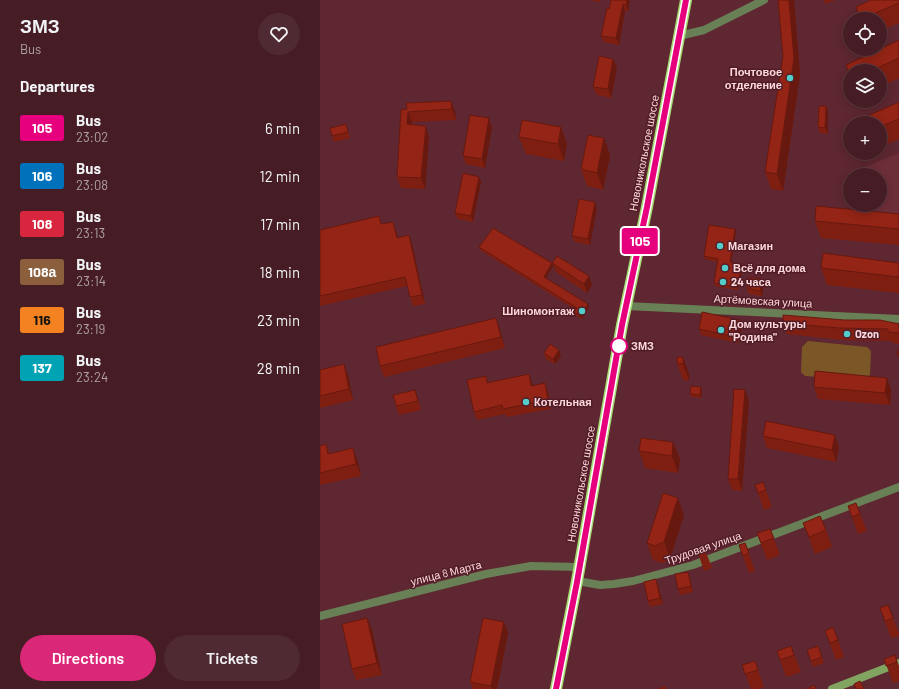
<!DOCTYPE html>
<meta charset="utf-8">
<style>
:root{--surface:#461d25;--page:#502a32;--text:#f1f3f6;--muted:#b0a2a7;--line:#5e3b42;--accent:#db2777}
body{margin:0;font-family:Barlow,sans-serif;background:var(--page);color:var(--text);height:100vh;display:flex;flex-direction:column;font-size:15px;white-space:nowrap}
*{box-sizing:border-box;margin:0}
p{font-size:13px;color:var(--muted)}
.icon{flex:none;width:22px;height:22px;fill:none;stroke:currentColor;stroke-width:2;stroke-linecap:round;stroke-linejoin:round}
.map{position:relative;flex:1;overflow:hidden}
.sheet{display:flex;flex-direction:column;background:var(--surface);width:320px}
.sheet>*{flex:none}
.badge{padding:0 8px;border-radius:3px;font-size:14px;line-height:26px}
.tools{position:absolute;left:523px;top:12px;display:grid;gap:8px}
.tools a{display:grid;place-items:center;width:44px;height:44px;border-radius:50%;background:var(--surface);box-shadow:0 2px 10px #0003,0 0 0 1px var(--line);font-size:20px}
.map>.badge{position:absolute;translate:-50% -50%;box-shadow:0 0 0 2px #fff}
h2{padding:0 20px;font-size:15px;line-height:36px}
.round{display:grid;place-items:center;flex:none;width:42px;height:42px;border-radius:21px;background:var(--page)}
.head{display:flex;align-items:center;justify-content:space-between;height:68px;padding:0 20px}
h1{font-size:19px;font-weight:600;line-height:30px}
.primary-button{display:flex;gap:8px;margin-top:auto;padding:8px 20px}
.primary-button a{flex:1;height:46px;border-radius:24px;background:var(--accent);color:#fff;font-size:16px;font-weight:600;line-height:46px;text-align:center}
.primary-button a+a{background:var(--page);color:var(--text)}
ul{padding:0;list-style:none}
li{display:flex;align-items:center;gap:12px;height:48px;padding:0 20px}
li div{flex:1}
li b{display:block;font-size:15px}
li em{font-style:normal}
li .badge{min-width:44px;font-weight:700;text-align:center}
main{display:flex;flex:1;min-height:0}
.map>svg:first-child{display:block}
.built{fill:#6d2e39}
.green{fill:#7b5728}
.lines{fill:none;stroke-linecap:round;stroke-linejoin:round}
.street{stroke:#697f55;stroke-width:8}
.secondary{stroke:#81a561;stroke-width:8}
.highway{stroke:#a5db6f;stroke-width:12}
.wall{fill:#7f1f12}
.shaded-wall{fill:#68190f}
.building{fill:#942415;stroke:#68190f}
.line-casing{stroke:#fff;stroke-width:9}
.line{stroke:#e6007e;stroke-width:6}
.poi-dot{fill:#54cdc8;stroke:#521c27;stroke-width:1.5}
.stop-dot{fill:#fff;stroke:#e6007e;stroke-width:2}
.labels{text-anchor:middle;stroke-width:3;stroke-linejoin:round;paint-order:stroke}
.poi-label{font-size:11px;font-weight:bold;fill:#fdd9dc;stroke:#521c27;text-anchor:start}
.street-label{font-size:11px;fill:#fdd9dc;stroke:#521c27}
.stop-label{font-size:11px;font-weight:bold;fill:#fdd9dc;stroke:#521c27;text-anchor:start}
</style>
<main>
<section class="sheet">
<div class="head"><div><h1>ЗМЗ</h1><p>Bus</p></div><a class="round"><svg class="icon" aria-label="heart" viewBox="0 0 24 24"><path d="M12 20l-8-8c-3-5 5-10 8-4 3-6 11-1 8 4z"/></svg></a></div>
<h2>Departures</h2>
<ul>
<li><span class="badge" style="background:#e6007e;color:#fff">105</span><div><b>Bus</b><p>23:02</p></div><em>6 min</em></li>
<li><span class="badge" style="background:#0072bc;color:#fff">106</span><div><b>Bus</b><p>23:08</p></div><em>12 min</em></li>
<li><span class="badge" style="background:#d7263d;color:#fff">108</span><div><b>Bus</b><p>23:13</p></div><em>17 min</em></li>
<li><span class="badge" style="background:#8b5e3c;color:#fff">108а</span><div><b>Bus</b><p>23:14</p></div><em>18 min</em></li>
<li><span class="badge" style="background:#f58220;color:#111">116</span><div><b>Bus</b><p>23:19</p></div><em>23 min</em></li>
<li><span class="badge" style="background:#00a3b4;color:#fff">137</span><div><b>Bus</b><p>23:24</p></div><em>28 min</em></li>
</ul>
<div class="primary-button"><a>Directions</a><a>Tickets</a></div>
</section>
<div class="map">
<svg width="579" height="689" viewBox="0 0 579 689">
<rect width="100%" height="100%" fill="#5e2731"/>
<!-- built -->
<path class="built" d="M579 153V225L547 221 546 205H560V175H544L543 168Z"/>
<!-- green -->
<path class="green" d="M488 341 547 347 551 351 550 375 545 380 485 376 481 372 482 347Z"/>
<g class="lines">
<!-- street -->
<path class="street" d="M359 36 384 30 444 0
M306 306 579 319
M257 581 280 585 294 584 313 581 373 565 579 487
M0 616 166 574 211 566 260 567"/>
<!-- secondary -->
<path class="secondary" d="M512 689 579 663"/>
<!-- highway -->
<path class="highway" d="M236 689 257 581 302 325 327 207 366 0"/>
</g>
<!-- wall -->
<path class="wall" d="M269 0H280L279 2Z
M310 0 308 11H305L299 45 284 42 281 36 289 9Z
M458 0H474L480 75 463 191 451 189 445 172 463 56Z
M504 0H515L505 4Z
M579 0V23L560 31V19H540L536 7Z
M579 40V78L560 87V71H530V77L526 65Z
M293 59 297 68 291 98 277 95 273 87Z
M131 101 135 112 136 120 92 122V125L109 137 105 189 81 188 77 177 81 110Z
M579 102V139L560 147V123Z
M506 106 508 112V134L500 133 498 127Z
M26 124 30 138 14 142 12 136Z
M172 127 165 168 146 164 143 156Z
M241 127 247 144 244 161 206 154 199 137Z
M284 138 290 155 283 190 267 186 261 169Z
M159 177 161 182 153 222 138 219 135 213Z
M277 208 270 245 255 242 252 236Z
M579 214V245L501 238 495 221Z
M59 216 62 224 76 231 78 238 92 244 105 304 93 306 90 297 87 286 0 306V230Z
M416 232 411 262 422 264 423 267 418 290 395 286 394 283 397 262 385 259 384 256Z
M159 247 233 266 226 278 269 307 262 319 255 315 254 312 256 310 160 250Z
M232 263 269 276 272 285 267 293 236 272Z
M579 263V293L507 285 501 268Z
M444 285 442 296 429 294 427 288Z
M176 318 180 330 185 348 64 377 60 366Z
M420 320 422 326 418 343 381 335 379 329Z
M524 320 579 324V344L573 343 572 341 523 340 467 334 463 323Z
M224 353 241 356 235 364 226 359Z
M363 357 369 374V381L363 380 357 363Z
M0 370 28 375 33 400 0 408Z
M209 374 212 386 228 392 231 409 186 417 185 414 157 420 154 412 166 376 168 382Z
M567 378 571 390 570 405 498 399 494 387Z
M381 387 382 390 381 398 371 397 370 394Z
M98 399 101 410 79 415 76 406Z
M429 401 422 491 412 490 408 479Z
M443 436 519 447 516 462 447 448Z
M353 442 360 459 358 473 325 468 319 451Z
M6 444 10 453 37 459 41 476 0 485V446Z
M443 482 452 507 444 510 435 485Z
M536 503 547 531 538 534 528 506Z
M364 515 350 559 342 563 333 560 327 543Z
M483 523 506 530 512 547 495 554Z
M450 529 460 555 447 560 437 533Z
M425 543 435 571 429 573 419 545Z
M384 547 392 568 384 571 377 550Z
M370 578 373 592 360 595 358 589Z
M336 579 338 585 343 604 330 607 328 601Z
M568 605 579 634V636L571 638 560 608Z
M47 618 52 630 62 675 36 680 32 669Z
M184 622 188 633 177 689H153L150 682Z
M505 631 518 640 524 657 516 660Z
M471 646 481 672 466 677 457 651Z
M498 646 504 663 493 667 487 650Z
M575 655 579 666V681L573 683 564 659Z
M435 661 444 687 438 689H431L422 665Z"/>
<!-- shaded-wall -->
<path class="shaded-wall" d="M307 0H310L308 11 306 5Z
M469 0H474L480 75 463 191 457 174Z
M303 4 305 11 299 45 296 38Z
M293 59 297 68 291 98 288 89Z
M131 101 135 112 136 120 132 109Z
M506 106 508 112V134L505 128Z
M88 112 92 122 91 135 87 124Z
M169 118 172 127 165 168 162 159Z
M106 126 109 137 105 189 101 178Z
M241 127 247 144 244 161 238 144Z
M284 138 290 155 283 190 277 173Z
M159 177 161 182 153 222 151 216Z
M275 202 277 208 270 245 268 239Z
M73 222 76 231 80 247 77 238Z
M415 229 416 232 411 265 410 262Z
M89 235 92 244 105 304 102 295Z
M232 263 233 266 225 280 224 277Z
M422 264 423 267 418 290 417 287Z
M269 276 272 285 267 293 264 284Z
M442 279 444 285 442 296 440 291Z
M268 304 269 307 262 319 260 316Z
M176 318 180 330 185 348 181 337Z
M420 320 422 326 418 343 416 337Z
M239 350 241 356 235 364 233 359Z
M363 357 369 374V381L363 364Z
M24 364 28 375 33 400 29 389Z
M209 374 212 383 214 395 211 386Z
M567 378 571 390 570 405 565 393Z
M225 383 228 392 231 409 228 400Z
M381 387 382 390 381 398 380 395Z
M425 390 429 401 422 491 418 479Z
M515 435 519 447 516 462 512 450Z
M353 442 360 459 358 473 352 456Z
M33 448 37 459 41 476 36 464Z
M358 498 364 515 350 559 344 542Z
M368 572 370 578 373 592 371 586Z
M336 579 338 585 343 604 340 598Z
M47 618 52 630 62 675 57 663Z
M184 622 188 633 177 689H172L171 686Z"/>
<!-- building -->
<path class="building" d="M291 0H307L306 5 303 4 296 38 281 36 287 8 289 9Z
M458 0H469L474 58 457 174 445 172 463 56Z
M551 0H579V3L541 19 536 7Z
M579 40V58L551 71H530V74L526 65Z
M279 56 293 59 288 89 273 87Z
M131 101 132 109 88 112 87 124 106 126 101 178 77 177 81 110 87 109 86 103Z
M579 102V119L560 127V123H537L536 121Z
M499 106H506L505 128 498 127Z
M150 115 169 118 162 159 143 156Z
M202 120 241 127 238 144 199 137Z
M26 124 28 132 12 136 10 128Z
M268 135 284 138 277 173 261 169Z
M143 173 159 177 151 216 135 213Z
M259 199 275 202 268 239 252 236Z
M496 206 579 214V229L495 221Z
M59 216 61 224 73 222 77 238 89 235 102 295 90 297 85 277 0 296V230Z
M389 225 415 229 410 262 422 264 417 287 394 283 398 259 384 256Z
M173 228 232 263 224 277 268 304 260 316 254 312 257 308 159 247Z
M503 253 579 263V277L501 268Z
M237 256 269 276 264 284 232 263Z
M429 277 442 279 440 291 427 288Z
M382 312 420 320 416 337 379 329Z
M463 315 524 320H560L579 324V333L568 332V329L519 328 463 323Z
M176 318 181 337 60 366 56 347Z
M230 344 239 350 233 359 224 353Z
M578 349 579 350V356L577 355Z
M357 357H363V364L357 363Z
M24 364 29 389 0 396V370Z
M495 371 567 378 565 393 494 387Z
M209 374 211 386 225 383 228 400 183 409 182 405 154 412 147 380 166 376 167 383Z
M371 386 381 387 380 395 370 394Z
M414 389 425 390 418 479H408Z
M95 390 98 401 76 406 73 395Z
M446 421 515 435 512 450 443 436Z
M321 438 353 442 352 456 319 451Z
M6 444 8 454 33 448 36 464 0 473V446Z
M443 482 446 490 438 493 435 485Z
M343 493 358 498 344 542 335 546 327 543Z
M536 503 540 514 532 517 528 506Z
M500 516 506 530 489 537 483 523Z
M450 529 454 538 441 543 437 533Z
M425 543 429 553 423 556 419 545Z
M384 547 386 551 378 554 377 550Z
M368 572 371 586 358 589 355 574Z
M336 579 340 598 328 601 324 582Z
M568 605 573 618 565 621 560 608Z
M47 618 57 663 32 669 22 624Z
M163 618 184 622 171 686 150 682Z
M513 627 518 640 510 643 505 631Z
M471 646 474 655 460 660 457 651Z
M498 646 502 657 491 661 487 650Z
M575 655 577 662 566 666 564 659Z
M435 661 438 670 425 674 422 665Z
M540 681 544 689H536L534 684Z
M494 685 496 689H487Z
M345 686 346 689H338Z"/>
<g class="lines">
<defs>
<path id="line" d="M236 689 257 582 302 325 327 207 366 0"/>
</defs>
<!-- line casing -->
<use href="#line" class="line-casing"/>
<!-- line -->
<use href="#line" class="line"/>
</g>
<!-- markers -->
<g class="poi-dot">
<circle cx="470" cy="78" r="4"/>
<circle cx="400" cy="246" r="4"/>
<circle cx="405" cy="268" r="4"/>
<circle cx="403" cy="282" r="4"/>
<circle cx="262" cy="311" r="4"/>
<circle cx="401" cy="330" r="4"/>
<circle cx="527" cy="334" r="4"/>
<circle cx="206" cy="402" r="4"/>
</g>
<circle class="stop-dot" cx="299" cy="346" r="8"/>
<g class="labels">
<!-- poi labels -->
<g class="poi-label">
<text x="462" y="76" text-anchor="end">Почтовое<tspan x="462" dy="13">отделение</tspan></text>
<text x="408" y="250">Магазин</text>
<text x="413" y="272">Всё для дома</text>
<text x="411" y="286">24 часа</text>
<text x="254" y="315" text-anchor="end">Шиномонтаж</text>
<text x="409" y="328">Дом культуры<tspan x="409" dy="13">"Родина"</tspan></text>
<text x="535" y="338">Ozon</text>
<text x="214" y="406">Котельная</text>
</g>
<!-- street labels -->
<g class="street-label">
<text transform="translate(324 153) rotate(-79)" y="4">Новоникольское шоссе</text>
<text transform="translate(443 301) rotate(3)" y="4">Артёмовская улица</text>
<text transform="translate(261 484) rotate(-80)" y="4">Новоникольское шоссе</text>
<text transform="translate(383 548) rotate(-19)" y="4">Трудовая улица</text>
<text transform="translate(126 573) rotate(-14)" y="4">улица 8 Марта</text>
</g>
<!-- stop labels -->
<g class="stop-label">
<text x="311" y="350">ЗМЗ</text>
</g>
</g>
</svg>
<div class="tools">
<a><svg class="icon" aria-label="locate" viewBox="0 0 24 24"><circle cx="12" cy="12" r="6"/><path d="M12 2v4M12 18v4M2 12h4M18 12h4"/></svg></a>
<a><svg class="icon" aria-label="layers" viewBox="0 0 24 24"><path d="M12 4l9 5-9 5-9-5zM3 14l9 5 9-5"/></svg></a>
<a>+</a>
<a>−</a>
</div>
<b class="badge" style="left:320px;top:241px;background:#e6007e;color:#fff">105</b>
</div>
</main>
